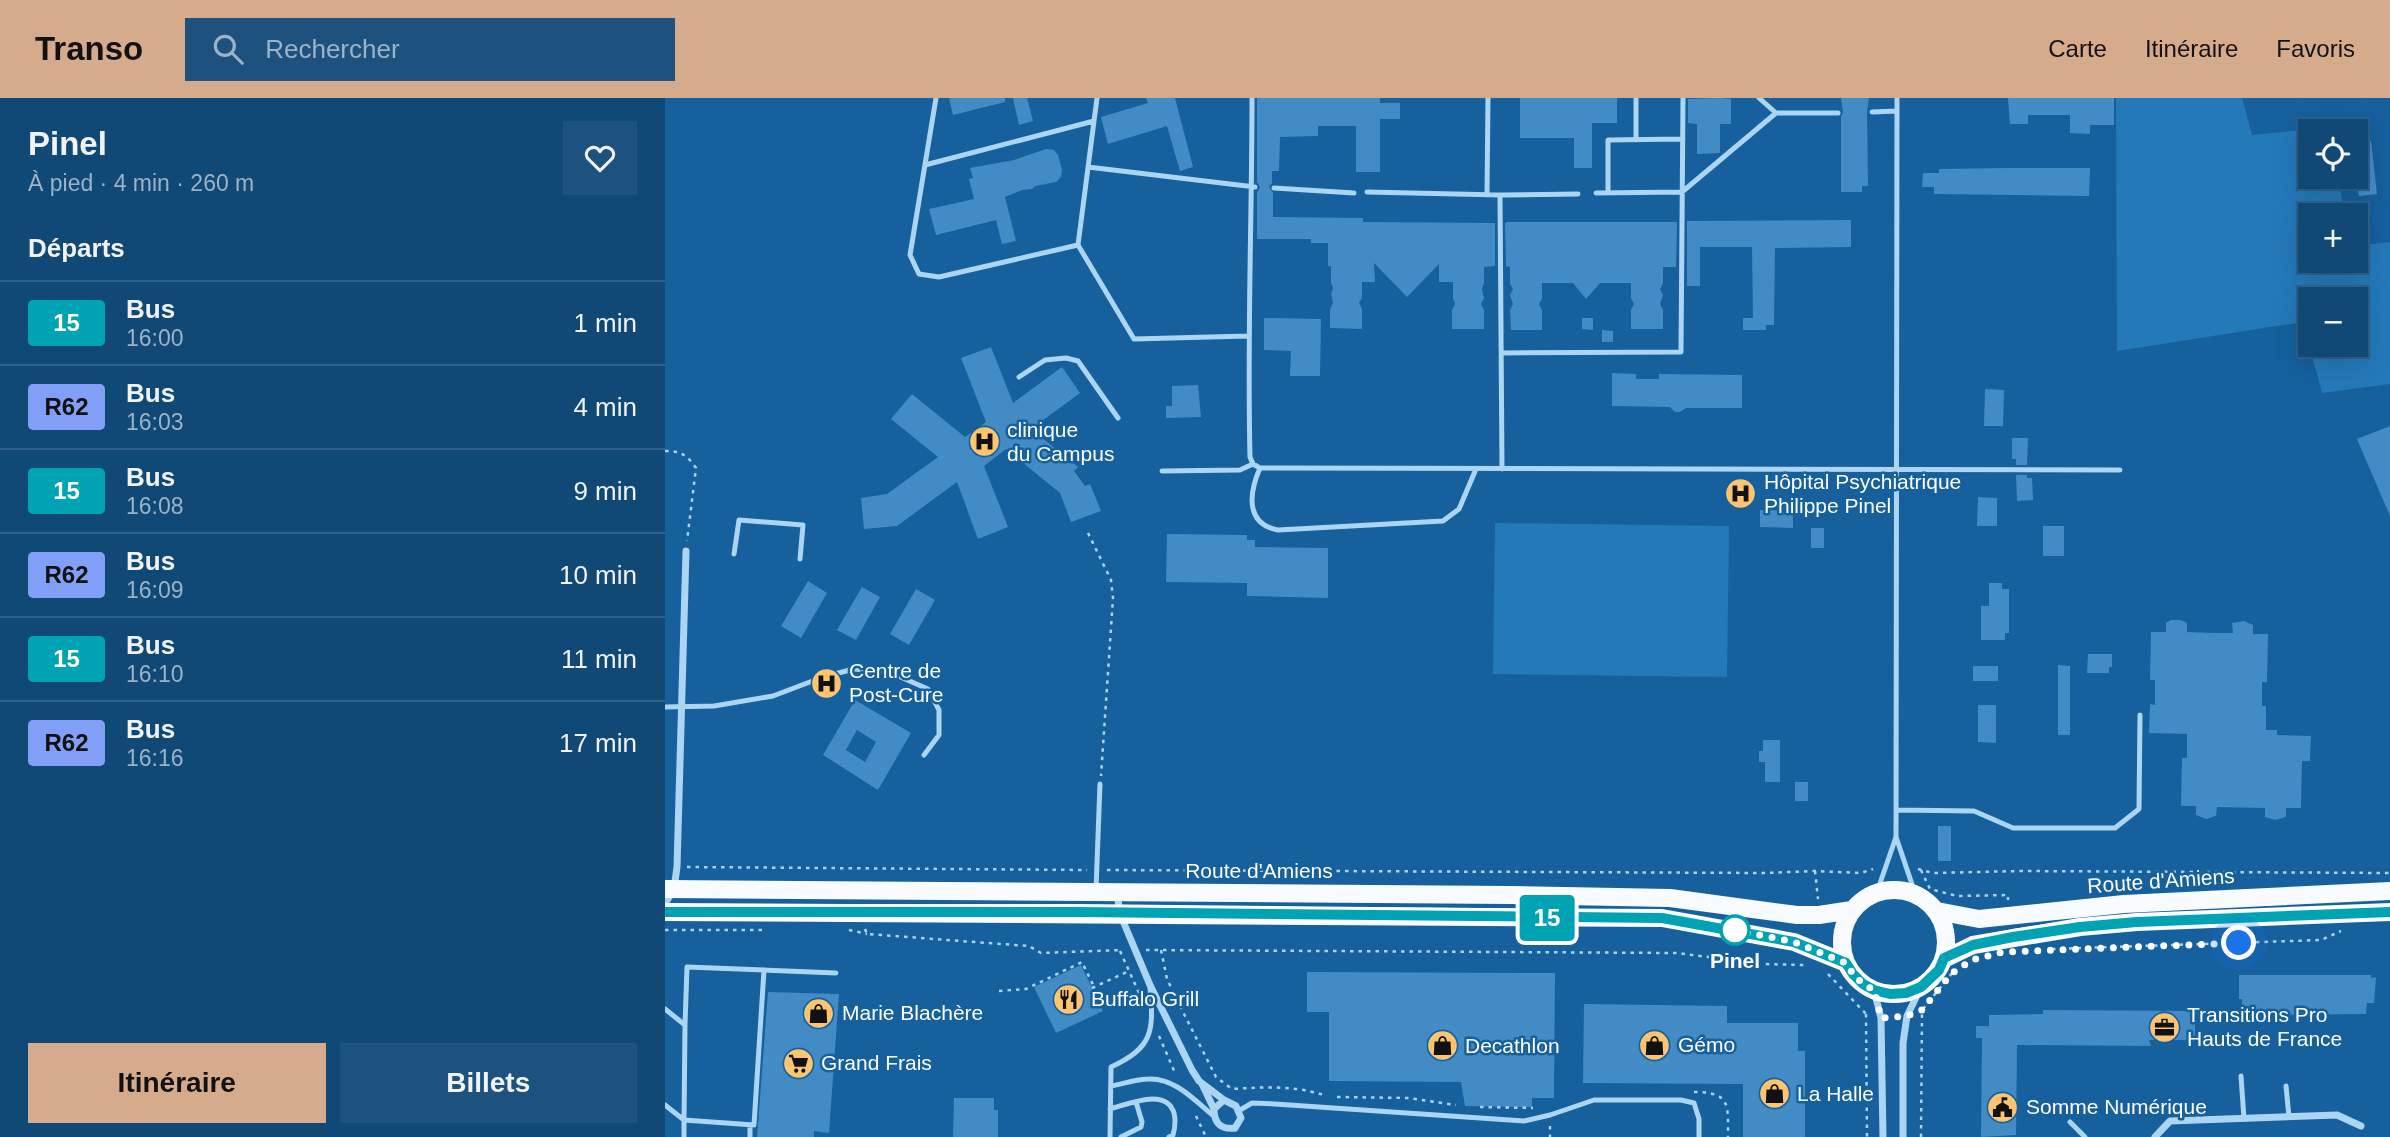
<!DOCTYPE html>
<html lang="fr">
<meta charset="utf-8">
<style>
:root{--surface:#104876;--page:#1e527e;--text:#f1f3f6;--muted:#9cb2c5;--line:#306088;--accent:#d6ab8b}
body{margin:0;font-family:Helvetica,sans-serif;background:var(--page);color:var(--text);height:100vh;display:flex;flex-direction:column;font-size:26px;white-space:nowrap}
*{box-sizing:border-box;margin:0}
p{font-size:23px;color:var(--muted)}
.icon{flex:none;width:38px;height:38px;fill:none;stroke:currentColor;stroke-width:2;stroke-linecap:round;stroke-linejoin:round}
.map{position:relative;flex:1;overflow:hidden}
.sheet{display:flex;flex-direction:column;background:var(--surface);width:665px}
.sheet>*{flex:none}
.badge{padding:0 14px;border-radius:5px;font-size:24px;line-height:46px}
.buttons{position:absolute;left:1633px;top:21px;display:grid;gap:14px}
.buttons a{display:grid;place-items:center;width:70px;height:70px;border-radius:0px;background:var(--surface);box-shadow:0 7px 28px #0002,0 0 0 2px var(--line);font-size:35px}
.you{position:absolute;width:35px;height:35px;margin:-18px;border:5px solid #fff;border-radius:50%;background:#1a73e8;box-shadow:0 0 0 10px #1a73e833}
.map>.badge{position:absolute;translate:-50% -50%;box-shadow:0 0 0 4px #fff}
h2{padding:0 28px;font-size:26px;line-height:63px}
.round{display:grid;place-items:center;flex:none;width:74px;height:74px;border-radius:0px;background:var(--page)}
.overview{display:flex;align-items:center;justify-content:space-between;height:119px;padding:0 28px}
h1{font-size:33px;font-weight:700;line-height:52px}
.button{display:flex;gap:14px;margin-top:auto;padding:14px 28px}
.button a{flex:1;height:80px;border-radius:0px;background:var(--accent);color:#111;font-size:28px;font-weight:700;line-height:80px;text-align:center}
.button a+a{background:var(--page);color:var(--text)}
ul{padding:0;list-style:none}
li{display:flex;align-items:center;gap:21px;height:84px;padding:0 28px;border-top:2px solid var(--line)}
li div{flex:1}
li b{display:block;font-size:26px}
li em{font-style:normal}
li .badge{min-width:77px;font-weight:700;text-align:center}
header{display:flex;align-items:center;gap:42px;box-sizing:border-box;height:98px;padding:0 35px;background:var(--accent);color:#111}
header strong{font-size:33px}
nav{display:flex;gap:38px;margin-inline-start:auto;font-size:24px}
.search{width:490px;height:63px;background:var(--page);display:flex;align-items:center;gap:18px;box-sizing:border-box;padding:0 24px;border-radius:0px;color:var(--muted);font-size:26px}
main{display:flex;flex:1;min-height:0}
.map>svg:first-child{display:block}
.green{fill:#2479b9;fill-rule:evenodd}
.building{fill:#438bc5;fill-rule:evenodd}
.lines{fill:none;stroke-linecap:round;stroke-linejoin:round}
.path{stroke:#acd4f3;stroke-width:2.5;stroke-dasharray:3.5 5;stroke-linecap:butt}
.service{stroke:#acd4f3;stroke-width:5}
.minor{stroke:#acd4f3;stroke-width:7}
.primary{stroke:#f8fbff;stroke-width:18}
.line-casing{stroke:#fff;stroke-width:16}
.line{stroke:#00a3b4;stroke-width:10}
.walk{stroke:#fff;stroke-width:7;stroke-dasharray:0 12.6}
.stop-dot{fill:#fff;stroke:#00a3b4;stroke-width:3.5}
.labels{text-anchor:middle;stroke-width:5;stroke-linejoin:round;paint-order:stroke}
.poi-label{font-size:21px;fill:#fff;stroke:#15609d;text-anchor:start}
.street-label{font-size:21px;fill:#fff;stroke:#15609d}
.stop-label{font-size:21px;font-weight:bold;fill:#fff;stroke:#15609d}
</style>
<header>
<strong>Transo</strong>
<div class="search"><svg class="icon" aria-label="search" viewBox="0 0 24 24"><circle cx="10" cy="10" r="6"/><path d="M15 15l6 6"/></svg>Rechercher</div>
<nav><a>Carte</a><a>Itinéraire</a><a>Favoris</a></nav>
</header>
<main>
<section class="sheet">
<div class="overview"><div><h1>Pinel</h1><p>À pied · 4 min · 260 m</p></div><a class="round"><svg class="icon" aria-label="heart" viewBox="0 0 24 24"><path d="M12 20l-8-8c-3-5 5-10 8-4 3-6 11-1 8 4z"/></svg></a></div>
<h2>Départs</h2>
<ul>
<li><span class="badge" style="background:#00a3b4;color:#fff">15</span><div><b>Bus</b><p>16:00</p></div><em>1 min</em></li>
<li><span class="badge" style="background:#819ff7;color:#111">R62</span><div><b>Bus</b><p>16:03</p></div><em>4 min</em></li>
<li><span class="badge" style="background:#00a3b4;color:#fff">15</span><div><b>Bus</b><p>16:08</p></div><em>9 min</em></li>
<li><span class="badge" style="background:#819ff7;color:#111">R62</span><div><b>Bus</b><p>16:09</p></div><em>10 min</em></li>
<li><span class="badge" style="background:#00a3b4;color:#fff">15</span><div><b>Bus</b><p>16:10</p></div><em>11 min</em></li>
<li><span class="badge" style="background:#819ff7;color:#111">R62</span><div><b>Bus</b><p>16:16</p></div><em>17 min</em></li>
</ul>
<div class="button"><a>Itinéraire</a><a>Billets</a></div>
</section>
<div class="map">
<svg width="1725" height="1039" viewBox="0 0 1725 1039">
<rect width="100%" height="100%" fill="#15609d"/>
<!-- green -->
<path class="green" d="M1451 0H1577L1587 37 1667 29 1668 33H1645V79H1674L1679 117H1645V163H1690L1691 148 1725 144V286L1657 295 1638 224 1452 253ZM1690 201V247H1645V201Z
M830 425 1064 428 1062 579 828 576Z"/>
<!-- building -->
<path class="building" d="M284 0H340V4L288 17Z
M348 0H362L368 23 354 27Z
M481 0H510L528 69 515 73 502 28 443 46 436 19 483 5Z
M592 0H715V5H735V21H715V74H691V28H653V38L615 39 614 73H607V85L604 89 608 95V119L698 120V124L830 125V168L819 169V185L817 191 819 200 816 206 819 212V231H787V212L790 206 788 200V184H774V166L742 199 709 165 710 184H697V200L694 205 697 211V231L665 230V211L668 205 666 196 668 190 666 185V168H663V145H646V141H592V94L595 89 592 84Z
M855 0H952V25H927V70H909V40H855Z
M1055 0 1066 1V26H1055V55L1032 56V26L1023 25V1Z
M1176 0H1204L1202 14 1203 88H1197V94H1176V19L1178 14Z
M1343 0H1449V27H1425V36L1405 35V17H1363V26H1345Z
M1706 43 1712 96 1694 98 1690 78V45Z
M381 51 389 52 393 57 397 72 396 79 391 84 370 88 367 91 357 92 340 99 351 143 337 146 331 122 271 137 264 111 309 101 304 81 308 80 305 70 349 62Z
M1344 70H1425L1424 98 1269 96V89H1257L1258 75H1274V71Z
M1186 122V149L1110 150 1109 227H1101V232H1078V220H1088L1087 149H1035V188H1022V123Z
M842 124H1012L1011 169H998V186L995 191 998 197 995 206 998 212V231H966V212L969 206 966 200V185H935L921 201 908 185H877V201L874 206 877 212V232H846L845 212 848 206 845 197 848 191 845 186V169L841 168 840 125Z
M599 220 656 221 655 278H625L626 253 599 252Z
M917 220H928V232L917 231Z
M937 232 948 233V244H937Z
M326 249 348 305 397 269 415 295 366 331 413 369 409 373 420 388 425 386 436 413 406 424 395 395 341 351 319 368 343 429 313 441 292 384 232 428 199 431 196 400 222 396 273 359 226 321 247 296 300 339 321 324 296 260Z
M947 275 971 276V281H994V276L1077 277V310H1021L1015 314H1010L1005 309 947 308Z
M533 287 536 319 501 320V308H507V288Z
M1320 291 1339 292 1338 328H1319Z
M1725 328V418L1692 341Z
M1347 340H1363L1362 367H1351V361H1347Z
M1351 377H1362V380H1367L1368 402 1352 403Z
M1313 399 1332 400V428H1312Z
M1095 412 1128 413V430L1095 429Z
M1378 428H1399V458H1378Z
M1146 430H1159V450H1146Z
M502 436 582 437V442H590V449L663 450V500L582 498V485L501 484Z
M143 483 162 495 136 540 116 528Z
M1324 485H1337V491H1344V535H1340V542H1316V508H1324Z
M197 489 215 499 191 542 172 532Z
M251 491 270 502 244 547 225 536Z
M1506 522H1516L1522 525V534L1548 535H1568L1567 525 1579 523 1588 527V536H1603L1602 584H1597V608H1601V632H1612V637L1646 638 1645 663H1637L1636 710H1621V719L1610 722 1600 719V710L1552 709 1551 718 1541 721 1531 717V708H1516L1517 660H1522V636L1484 635 1485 606 1490 607V582H1485L1486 534H1501V525Z
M1423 556H1447V569H1444V575H1422Z
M1393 567 1405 568V637H1393Z
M1308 568H1333V583H1308Z
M190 602 246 635 213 692 158 657ZM192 632 211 644 200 664 181 652Z
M1313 607H1331V645L1313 644Z
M1098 642H1115V684H1100V664H1094V653H1098Z
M1130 684H1143V703H1130Z
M1273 728H1286V763H1273Z
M416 867 438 913 391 935 369 889Z
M642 874 890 875 889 1000H867V1009L800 1008 796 984 664 983V914H642Z
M1574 877H1706V880L1711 879 1709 905H1702L1701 916 1577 917V901H1574Z
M103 894 174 896 164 1035 149 1033V1039H92Z
M919 906 1062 908V925H1133V953H1140V1039H1078V986L918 985Z
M1378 912 1530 913V942H1484L1486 948 1352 947 1351 1037 1316 1039 1317 940H1311V928H1324V917L1378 916Z
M289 1000H329V1012H333V1039H288Z"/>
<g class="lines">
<!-- path -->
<path class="path" d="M0 353C16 353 22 357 31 370L22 443
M423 435 446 482 448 500 436 678
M22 769 422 772
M1253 771 1268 775 1355 773 1725 775
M442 772 1100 775 1150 773 1196 775 1208 771
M1256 772 1265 791 1292 798 1343 797V802
M1150 773 1153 801
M200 831 202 836 364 848 376 855 457 852
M0 832H101
M184 832 202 836
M1387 851 1656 842 1676 833
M481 852 1012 855 1097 866 1139 867
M496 852 502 881 518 914 551 979 567 991C602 989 629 987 662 998
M455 853 475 897
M1163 876 1201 916 1205 917
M427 890 464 873
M334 893 361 891 417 864 429 889
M1258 911 1287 875
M1201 916 1202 1039
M494 938 511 977
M1029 994C1066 994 1063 1007 1063 1039
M672 999 744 1000 791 1007
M815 1009 868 1010
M531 1018 541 1039
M885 1028V1039
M1256 1039 1257 913"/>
<!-- service -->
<path class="service" d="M271 0 245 157 254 176 274 179 413 147
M432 0 413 147 469 241 583 238
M587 0C587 120 582 239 585 359L588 366 595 370 1455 372
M971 0V42
M1094 0 1111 15
M1207 14 1232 13
M260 67 429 23
M423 69 590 89
M609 90 689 95
M702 94 835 97 913 96
M931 95 1017 94 1111 15H1173
M943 95V42L1018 41
M822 97 823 0
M835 97 837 371
M836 255 1016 254 1018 0
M354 279 380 262 401 260 413 263 453 320
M595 370C584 395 580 426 613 432L778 423 794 411 811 371
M497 373 575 372 588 366
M69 456 74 422 138 427 135 461
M0 609 49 608 108 598 158 579 189 571 224 574 263 591 274 612V637L259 657
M1231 712 1309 713 1348 730H1450L1474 711 1475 617
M1231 739 1250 795
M431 791 435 686
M1212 794 1231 739 1232 0
M0 911 20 927 19 1022 89 1027 99 872
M20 927 22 869 171 875
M1576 978 1579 1021
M446 988C458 986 471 981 484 981 511 980 531 1004 550 1019
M1621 988 1624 1019
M0 1007 19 1022V1039
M445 1011C464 1006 501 989 509 1015 511 1023 510 1030 508 1037L504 1039
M575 1012 587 1005 610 1006 859 1023 885 1017 929 1002H1016L1029 1005 1034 1021V1039
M1405 1024 1420 1039
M85 1039V1027
M445 1039 446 969C488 950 489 933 485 890
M456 1039 476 1029 477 1024 471 1004"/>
<!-- minor -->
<path class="minor" d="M452 795 455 816 485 887 527 972 534 983 559 1002 571 1008 576 1020 570 1030
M0 806 9 791 12 769 21 453
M1209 892 1216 920 1218 1039
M537 986 549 1011
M559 1002 549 1011C549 1025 556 1032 570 1030
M1238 1039V945L1242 918 1256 889
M1490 1039 1505 1023 1672 1017 1696 1028"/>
<!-- primary -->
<path class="primary" d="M0 791 846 797 1005 800 1132 817H1154L1187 812
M1177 844a52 52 0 1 1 104 0a52 52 0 1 1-104 0Z
M1272 813 1314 821 1459 806 1725 793
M0 814 997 820 1129 844 1181 865
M1279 861 1308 847 1415 829 1472 824 1725 814"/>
</g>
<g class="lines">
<defs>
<path id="line" d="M0 814H412L997 820 1129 844 1181 865 1188 876 1198 886 1209 892 1225 896 1241 895 1256 889 1274 872 1279 860 1308 847 1348 839 1415 829 1472 824 1725 814"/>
</defs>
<!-- line casing -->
<use href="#line" class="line-casing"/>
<!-- line -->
<use href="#line" class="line"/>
<!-- walk -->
<path class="walk" d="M1070 832 1129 844 1181 865 1188 876 1198 886 1209 892 1216 920 1242 918 1257 912 1286 876 1307 862 1338 854 1574 845"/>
</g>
<!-- icons -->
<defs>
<symbol id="hospital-disc" viewBox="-11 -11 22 22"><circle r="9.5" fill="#ffc56e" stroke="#15609d"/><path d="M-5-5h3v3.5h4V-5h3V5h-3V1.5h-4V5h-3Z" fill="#111"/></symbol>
<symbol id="restaurant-disc" viewBox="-11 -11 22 22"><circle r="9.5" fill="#ffc56e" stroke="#15609d"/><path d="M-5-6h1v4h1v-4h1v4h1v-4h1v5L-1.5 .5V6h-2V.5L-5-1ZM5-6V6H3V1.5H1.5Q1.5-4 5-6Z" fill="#111"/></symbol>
<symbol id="shop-disc" viewBox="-11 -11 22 22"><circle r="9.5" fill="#ffc56e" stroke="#15609d"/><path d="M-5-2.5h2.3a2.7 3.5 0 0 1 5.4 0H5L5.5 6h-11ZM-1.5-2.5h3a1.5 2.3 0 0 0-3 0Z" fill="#111"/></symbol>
<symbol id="office-disc" viewBox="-11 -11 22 22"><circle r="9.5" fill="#ffc56e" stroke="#15609d"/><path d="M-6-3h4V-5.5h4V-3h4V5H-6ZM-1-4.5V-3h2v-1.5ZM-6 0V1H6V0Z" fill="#111"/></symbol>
<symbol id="supermarket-disc" viewBox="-11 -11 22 22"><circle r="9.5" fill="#ffc56e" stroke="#15609d"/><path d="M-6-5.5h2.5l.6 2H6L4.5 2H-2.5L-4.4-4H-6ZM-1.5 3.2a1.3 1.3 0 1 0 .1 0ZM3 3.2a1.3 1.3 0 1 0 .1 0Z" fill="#111"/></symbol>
<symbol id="civic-disc" viewBox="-11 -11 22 22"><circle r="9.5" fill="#ffc56e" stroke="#15609d"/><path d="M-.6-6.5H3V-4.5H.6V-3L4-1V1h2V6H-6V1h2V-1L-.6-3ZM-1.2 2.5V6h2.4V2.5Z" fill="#111"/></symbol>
</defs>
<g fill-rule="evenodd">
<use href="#hospital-disc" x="302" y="326" width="35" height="35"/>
<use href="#hospital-disc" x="1058" y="378" width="35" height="35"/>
<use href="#hospital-disc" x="144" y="568" width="35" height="35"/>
<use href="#restaurant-disc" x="386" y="884" width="35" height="35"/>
<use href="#shop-disc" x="136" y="898" width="35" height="35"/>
<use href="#office-disc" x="1482" y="912" width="35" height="35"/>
<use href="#shop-disc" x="972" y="930" width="35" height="35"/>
<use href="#shop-disc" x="760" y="930" width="35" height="35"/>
<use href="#supermarket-disc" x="116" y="948" width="35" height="35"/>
<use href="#shop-disc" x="1092" y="978" width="35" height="35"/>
<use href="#civic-disc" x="1320" y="992" width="35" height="35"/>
</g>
<!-- markers -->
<circle class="stop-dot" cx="1070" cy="832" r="14"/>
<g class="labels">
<!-- poi labels -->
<g class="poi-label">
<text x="342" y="339">clinique<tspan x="342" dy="24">du Campus</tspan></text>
<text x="1099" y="391">Hôpital Psychiatrique<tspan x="1099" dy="24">Philippe Pinel</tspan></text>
<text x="184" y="580">Centre de<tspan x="184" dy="24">Post-Cure</tspan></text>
<text x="426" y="908">Buffalo Grill</text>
<text x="177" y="922">Marie Blachère</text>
<text x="1522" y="924">Transitions Pro<tspan x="1522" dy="24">Hauts de France</tspan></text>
<text x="1013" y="954">Gémo</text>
<text x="800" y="955">Decathlon</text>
<text x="156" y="972">Grand Frais</text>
<text x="1132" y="1003">La Halle</text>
<text x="1361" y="1016">Somme Numérique</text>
</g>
<!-- street labels -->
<g class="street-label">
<text x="594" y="780">Route d'Amiens</text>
<text transform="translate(1496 783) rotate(-4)" y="7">Route d'Amiens</text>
</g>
<!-- stop labels -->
<g class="stop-label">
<text x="1070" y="870">Pinel</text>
</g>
</g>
</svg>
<div class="buttons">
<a><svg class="icon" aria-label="locate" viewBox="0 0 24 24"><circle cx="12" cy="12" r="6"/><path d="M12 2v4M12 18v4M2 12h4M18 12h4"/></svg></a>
<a>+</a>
<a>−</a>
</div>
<div class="you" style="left:1574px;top:845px"></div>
<b class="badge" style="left:882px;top:820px;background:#00a3b4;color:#fff">15</b>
</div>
</main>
